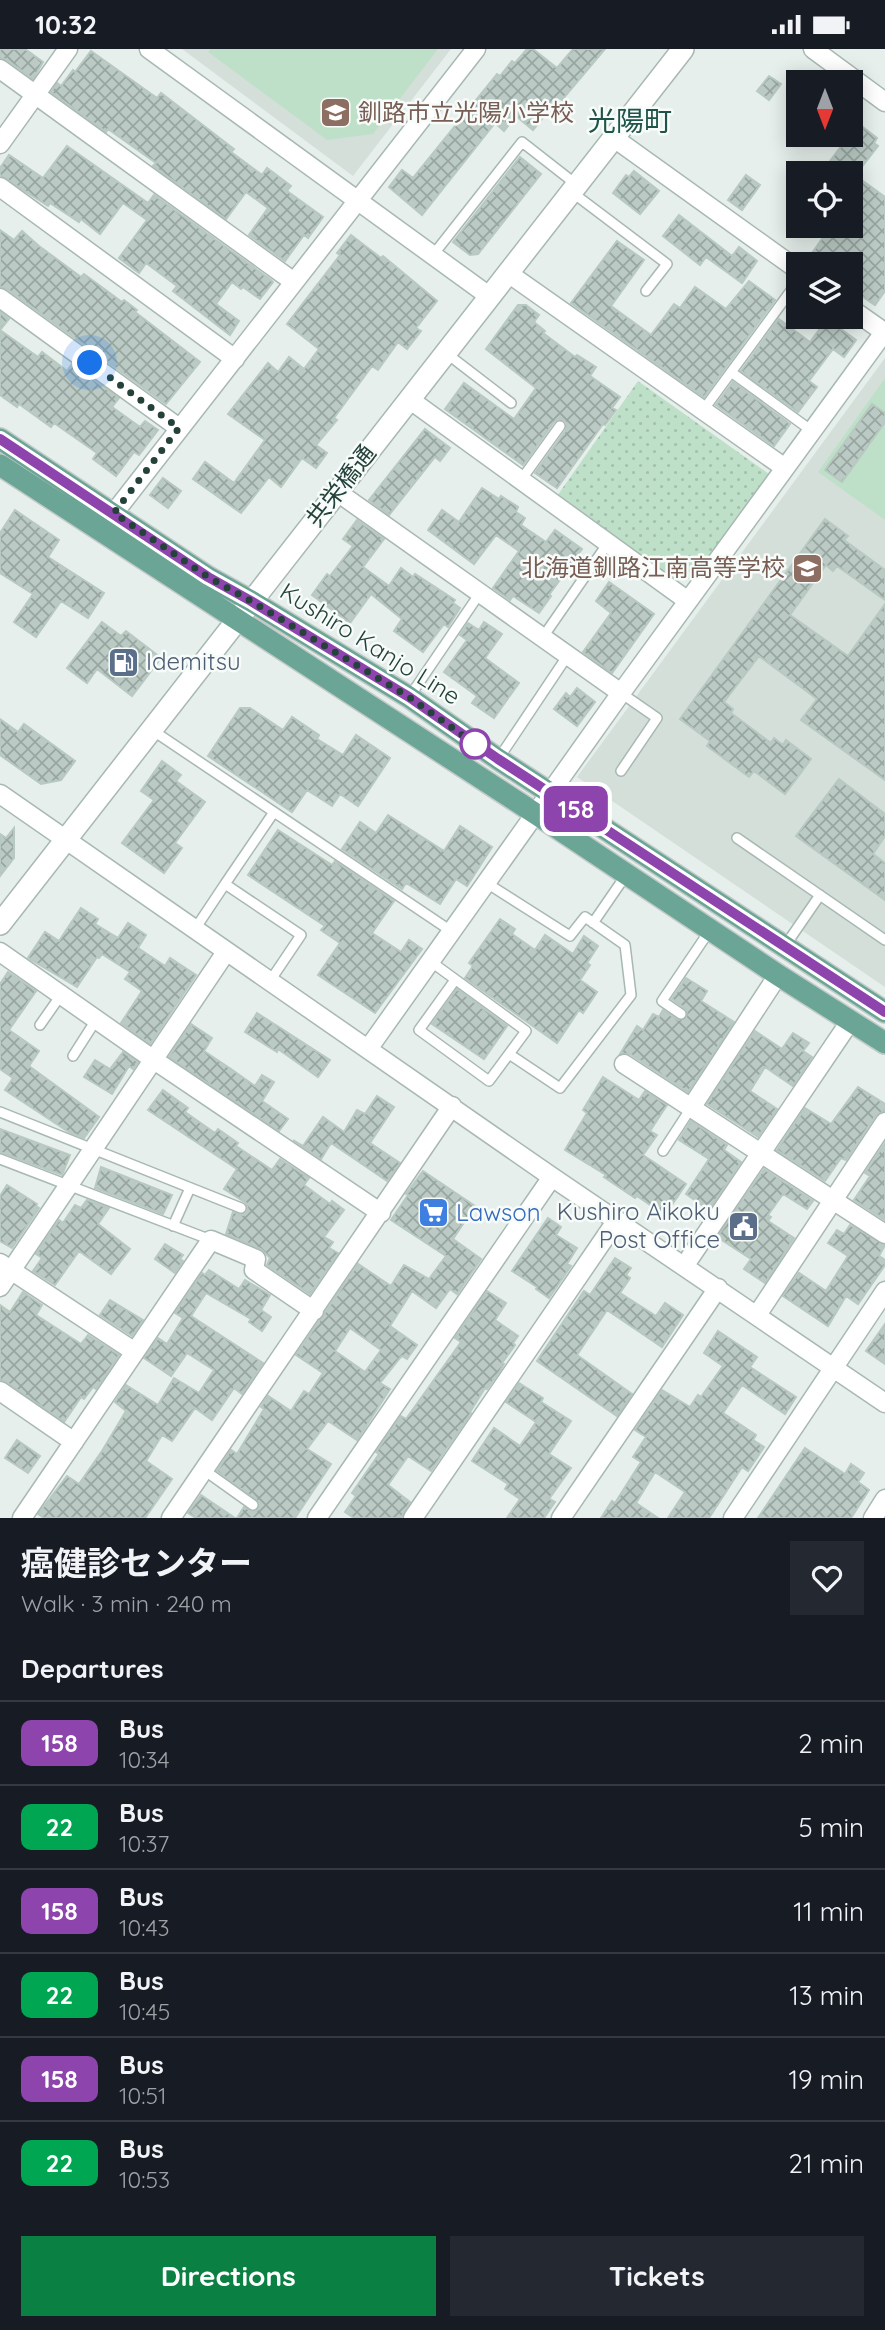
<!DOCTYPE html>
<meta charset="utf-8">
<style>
:root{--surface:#171b24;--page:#242831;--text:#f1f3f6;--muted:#9ea1a6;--line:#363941;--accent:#0b8043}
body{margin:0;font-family:Quicksand,"Noto Sans JP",sans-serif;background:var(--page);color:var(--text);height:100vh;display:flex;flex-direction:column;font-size:26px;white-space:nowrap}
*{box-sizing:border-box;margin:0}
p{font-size:23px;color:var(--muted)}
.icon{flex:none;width:38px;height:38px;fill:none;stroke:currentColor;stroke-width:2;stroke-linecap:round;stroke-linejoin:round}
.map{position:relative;height:1469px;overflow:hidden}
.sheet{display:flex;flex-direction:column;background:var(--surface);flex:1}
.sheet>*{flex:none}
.badge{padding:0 14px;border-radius:10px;font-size:24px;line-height:46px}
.needle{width:46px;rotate:180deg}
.fabs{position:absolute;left:786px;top:21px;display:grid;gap:14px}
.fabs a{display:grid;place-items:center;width:77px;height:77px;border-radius:0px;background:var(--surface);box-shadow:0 4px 18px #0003;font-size:35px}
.you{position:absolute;width:35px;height:35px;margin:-18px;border:5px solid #fff;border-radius:50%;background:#1a73e8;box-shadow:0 0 0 10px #1a73e833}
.map>.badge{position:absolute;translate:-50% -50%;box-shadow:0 0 0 4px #fff}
h2{padding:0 21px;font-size:26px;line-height:63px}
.round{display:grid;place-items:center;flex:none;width:74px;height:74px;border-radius:0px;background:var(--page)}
.head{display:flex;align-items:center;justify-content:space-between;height:119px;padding:0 21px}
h1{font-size:33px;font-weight:700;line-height:52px}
.primary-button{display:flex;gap:14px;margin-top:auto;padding:14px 21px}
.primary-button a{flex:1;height:80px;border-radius:0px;background:var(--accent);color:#fff;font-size:28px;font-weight:700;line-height:80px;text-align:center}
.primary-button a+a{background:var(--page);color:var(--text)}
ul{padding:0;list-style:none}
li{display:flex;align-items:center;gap:21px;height:84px;padding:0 21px;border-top:2px solid var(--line)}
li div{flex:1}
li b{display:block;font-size:26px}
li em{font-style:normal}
li .badge{min-width:77px;font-weight:700;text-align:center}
.status{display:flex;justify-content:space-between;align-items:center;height:49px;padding:0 35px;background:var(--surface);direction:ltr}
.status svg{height:19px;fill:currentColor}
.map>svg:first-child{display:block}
.built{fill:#d4dfda}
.grass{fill:#bfe0c8}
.park{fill:url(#park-dots)}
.building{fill:url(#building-cross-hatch);stroke:#b8c9c2;stroke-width:2;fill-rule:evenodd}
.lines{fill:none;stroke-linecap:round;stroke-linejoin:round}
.service-casing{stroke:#a8b8b2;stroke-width:12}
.minor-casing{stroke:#a8b8b2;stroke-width:21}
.tertiary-casing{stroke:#a8b8b2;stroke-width:24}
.primary-casing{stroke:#c2cac8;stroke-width:24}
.service{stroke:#fff;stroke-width:9}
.minor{stroke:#fff;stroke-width:18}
.tertiary{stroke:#fff;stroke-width:21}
.primary{stroke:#6aa596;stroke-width:21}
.line-casing{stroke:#fff;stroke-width:16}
.line{stroke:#8e44ad;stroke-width:10}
.walk{stroke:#24423a;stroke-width:7;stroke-dasharray:0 12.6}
.stop-dot{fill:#fff;stroke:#8e44ad;stroke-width:3.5}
.labels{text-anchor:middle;stroke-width:5;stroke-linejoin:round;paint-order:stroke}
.education-label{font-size:24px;fill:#785e54;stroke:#f7fbf9;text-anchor:start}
.street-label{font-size:24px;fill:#24423a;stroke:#f7fbf9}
.service-label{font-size:24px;fill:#4e5e75;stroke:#f7fbf9;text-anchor:start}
.shop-label{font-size:24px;fill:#366cbe;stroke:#f7fbf9;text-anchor:start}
.quarter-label{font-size:28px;fill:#1f5548;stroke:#f7fbf9}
</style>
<div class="status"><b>10:32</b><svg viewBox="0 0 49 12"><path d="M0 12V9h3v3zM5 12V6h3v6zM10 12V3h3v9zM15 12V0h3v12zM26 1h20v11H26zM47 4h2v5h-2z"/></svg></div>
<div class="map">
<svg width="885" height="1469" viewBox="0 0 885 1469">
<defs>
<pattern id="park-dots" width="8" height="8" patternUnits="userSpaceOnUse" patternTransform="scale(1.75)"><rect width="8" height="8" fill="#bfe0c8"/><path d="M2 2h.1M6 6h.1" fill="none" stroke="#a4c1ad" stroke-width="1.8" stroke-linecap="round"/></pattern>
<pattern id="building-cross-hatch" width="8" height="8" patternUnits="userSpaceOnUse" patternTransform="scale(1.75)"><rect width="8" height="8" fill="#bbcac4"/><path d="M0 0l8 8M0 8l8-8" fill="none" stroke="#98a6a0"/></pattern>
</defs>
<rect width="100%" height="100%" fill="#e6efeb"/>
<!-- built -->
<path class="built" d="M182 0H451L353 127Z
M885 309V938L577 728Z"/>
<!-- grass -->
<path class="grass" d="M210 0H438L373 85 327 91 208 3Z
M885 329V471L818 423Z"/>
<!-- park -->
<path class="park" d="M638 332 769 425 693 529 674 532 557 447Z"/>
<!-- building -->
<path class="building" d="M0 0H25L43 13 33 30 7 11 0 9Z
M527 0H533L557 19 573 0H605L562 51 559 49 533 81 516 67 504 82 495 74 422 166 389 138 402 121 413 129 497 25 500 27 512 12 515 14Z
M91 2 157 49 161 44 234 100 231 103 262 126 267 119 291 137 287 142 323 168 308 189 304 186 285 212 249 186 268 159 246 143 226 170 153 117 156 114 108 80 106 83 51 43 57 34 61 37 73 21 75 23Z
M769 27 781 35 769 51 757 42Z
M850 68 877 89 874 94 878 97 857 124H852L885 148V242L875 256 850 239V215H823L810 207 831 177H850V124H821L842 96 828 86H850Z
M67 97 148 154 154 146 271 231 273 233 260 250 243 238 241 240 232 233 216 255 239 272 230 286 173 242 177 237 146 214 139 224 119 209 147 171 123 154 100 185 81 170 79 173 50 154 48 157 0 126V119L9 106 43 129Z
M520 108 541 125 478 205 470 206 453 193Z
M634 122 659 142 640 165 613 144 626 126 629 128Z
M746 126 760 136 742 161 728 151Z
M679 166 732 207 739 198 757 212 742 234 706 208 700 216 663 187Z
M0 181 14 191 22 182 39 197 81 228 84 225 122 253 124 251 137 261 135 263 200 313 166 355 7 240 0 238Z
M351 186 381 209 383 207 437 252 416 279 421 282 407 300 398 293 378 321 372 317 334 369 337 371 316 396 327 404 316 419 302 409 281 438 269 428 241 464 193 430 205 413 234 434 265 391 228 365 268 314 278 323 289 308 304 320 319 300 287 275 340 206 337 204Z
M617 192 644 211 611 257 651 286 674 255 680 259 695 238 726 260 749 232 775 251 704 348 571 254Z
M518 256H526L539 266 534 273 545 282 543 284 575 308 577 306 596 318 590 327 620 348 612 359 616 361 605 376 603 375 557 439 535 424 566 381 567 375 564 371 558 370 554 373 523 416 445 360 464 334 514 370 536 339 486 300Z
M0 263 9 270 0 281 38 308 42 303 67 322 72 315 119 349 112 358 140 378 145 372 158 381 139 406 134 403 116 427 93 410 97 404 54 374 51 378 19 355 17 358 0 346Z
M779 270 810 293 827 270 856 291 844 308 833 300 809 332 817 338 798 363 741 322Z
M733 333 790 375 774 397 716 356Z
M872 355 885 364V373L842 433 825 421Z
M425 380 450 399 440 412 435 408 389 466 369 451Z
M163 429 181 442 168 459 150 446Z
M482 439 499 450 501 447 518 458 516 463 525 469 521 476 546 493 555 481 582 500 549 546 551 547 539 564 513 547 510 551 493 539 519 502 496 486 474 515 428 481 442 461 459 473Z
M15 461 59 491 48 508 104 544 88 569 61 552 36 588 14 573 33 545 0 524V484Z
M825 470 848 487 844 491 885 521V551L837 517 833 522 826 516 790 566 848 607 885 555V731L801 671 817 650 759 607 724 653 733 660 731 664 771 694 774 689 783 696 786 691 811 710 785 745 754 722 749 728 707 697 710 692 680 670Z
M357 471 384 490 363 518 389 537 401 519 413 528 415 525 455 551 453 554 460 559 448 578 444 575 423 603 394 582 402 570 371 545 350 574 312 546 327 525 330 527 353 497 343 490Z
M609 533 654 565 612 624 583 603 611 564 596 552Z
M102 573 121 587 126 582 161 609 132 647 97 620 87 634 67 619Z
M484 573 502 585 485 609 519 634 494 669 472 654 477 647 444 623 467 591 460 586 468 574 479 581Z
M577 639 595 653 577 677 554 660 566 644 570 648Z
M240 659H250L283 681 292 668 319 686 317 690 343 706 356 686 390 709 358 757 340 745 332 757 307 741 292 763 208 707Z
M0 670 18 683 24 675 75 712 61 731 41 735 0 706Z
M162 712 181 726 176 732 205 753 175 794 182 799 164 824 122 794 154 751 141 742Z
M839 730 885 765V787L873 805 885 814V851L796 787Z
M388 766 444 802 460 777 492 798 467 837 456 830 440 855 406 834 402 840 342 800 360 773 376 784Z
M14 779V809L0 827V785L6 789Z
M278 781 332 816 335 812 394 852 372 884 401 903 409 891 422 900 375 964 318 926 340 894 321 881 325 877 248 826Z
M81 859 98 870 95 875 118 889 128 874 146 886 138 899 165 917 170 909 196 926 150 995 121 974 142 942 125 930 130 923 102 905 99 909 97 908 77 938 28 909 45 883 59 892Z
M500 870 515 880 512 885 535 901 545 886 573 905 584 887 598 897 587 914 590 916 580 931 597 943 583 964 579 961 557 994 465 929 473 917 469 914Z
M8 923 36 942 9 981 39 1002 29 1017 99 1068 84 1089 69 1083 5 1041 13 1029 0 1020V935Z
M686 929 707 942 701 952 734 973 688 1043 630 1005H620L637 977 643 981 653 965 659 968 663 961 678 971 686 969 687 961 672 950Z
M457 940 507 977 484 1010 432 975Z
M257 964 330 1011 318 1028 278 1000 277 1003 245 983Z
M191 975 212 989 204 1002 231 1020 255 1037 262 1026 274 1033 262 1052 288 1070 279 1082 169 1008Z
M755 982 782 1000 793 984 809 994 803 1002 812 1008 793 1037 765 1018 750 1042 777 1060 758 1088 707 1055Z
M123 1003 138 1013 133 1020 129 1017 112 1045 84 1028 95 1011 110 1020Z
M603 1028 639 1051 645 1042 667 1056 650 1082 657 1086 643 1106 686 1135 665 1166 637 1147 635 1149 604 1128 606 1126 565 1101 587 1064 583 1061Z
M858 1038 885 1055V1062L876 1066 846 1111 841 1109 825 1132 777 1101 805 1059 831 1075Z
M163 1041 188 1059 185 1063 215 1084 218 1080 238 1094 236 1097 272 1121 280 1110 309 1129 304 1136 330 1155 332 1152 344 1161 324 1188 333 1193 329 1199 338 1204 310 1245 267 1216 270 1209 261 1200 226 1185 233 1163 243 1166 248 1161 246 1154 224 1140 237 1120 148 1061Z
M377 1047 394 1058 370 1094 400 1114 387 1132 331 1094 321 1110 293 1091 303 1097 323 1068 344 1083 357 1061 365 1065Z
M691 1072 727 1096 724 1101 741 1113 709 1161 686 1145 709 1110 679 1091Z
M0 1080 70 1106 62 1126 0 1103Z
M885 1094V1171L854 1151 870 1127 865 1124Z
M101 1118 172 1146 163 1165 95 1139Z
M764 1120 813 1152 807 1160 783 1145 768 1166 771 1168 768 1172 794 1189 765 1234 744 1220 751 1210 717 1188Z
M423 1122 475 1157 453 1190 481 1210 457 1245 450 1240 436 1259 412 1242 390 1277 417 1296 407 1310 402 1307 400 1309 380 1334 390 1340 357 1391 328 1372 307 1400 331 1415 295 1469H237L244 1458 255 1463 259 1459 260 1454 217 1422 231 1401 237 1405 264 1360 261 1358 268 1347 291 1362 304 1342 309 1345 323 1324 296 1306 358 1215 391 1237 404 1216 429 1230 446 1207 391 1171 408 1146 406 1145ZM350 1279 381 1301 365 1323 335 1302Z
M7 1136 37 1155 36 1157 39 1159 12 1199 0 1192V1147Z
M87 1151 109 1159 98 1175 130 1200 111 1225 79 1202 55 1236 33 1222 42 1209 36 1205 59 1171 63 1174 75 1156 81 1159Z
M548 1169 561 1178 556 1186 577 1199 567 1215 571 1217 549 1249 536 1240 537 1238 512 1222Z
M850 1176 885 1196 879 1207 885 1211V1216L858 1255 846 1247 828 1277 783 1247 799 1224 826 1242 848 1207 828 1194 837 1181 844 1185Z
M165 1195 183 1206 180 1210 183 1212 175 1224 155 1210Z
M615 1209 631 1219 626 1226 630 1229 620 1244 656 1267 665 1254 683 1266 662 1298 607 1261 577 1306 632 1345 617 1367 537 1312 584 1242 590 1246Z
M209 1221 239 1240 245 1231 270 1246 261 1261 271 1268 262 1282 249 1273 251 1270 206 1244 191 1267 263 1314 242 1345 234 1339 212 1371 195 1359 172 1392 162 1386 146 1412 172 1430 145 1469H44L38 1465 67 1427 79 1435 102 1402 126 1362 115 1353 126 1336 158 1356 174 1329 199 1344 214 1321 187 1304 171 1327 144 1309 158 1289 167 1295 183 1269 175 1264 202 1224 205 1226Z
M487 1242 506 1254 495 1271 518 1287 513 1294 515 1296 502 1314 504 1315 500 1322 487 1340 485 1339 470 1363 471 1364 431 1422 408 1407 388 1436 410 1453 401 1469H354L345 1463 356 1447 352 1444 379 1405 376 1403 401 1367 406 1370 461 1293 455 1289Z
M23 1243 42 1256 36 1266 81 1295 88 1286 119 1306 96 1340 93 1338 84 1350 81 1348 64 1373 6 1333 0 1331V1256L10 1263Z
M110 1251 143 1271 132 1287 100 1266Z
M885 1275V1315L866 1302Z
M718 1282 757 1308 750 1318 796 1348 785 1365 742 1336 723 1364 756 1386 753 1391 764 1398 748 1422 742 1418 709 1469H668L685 1443 655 1423 636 1454 658 1469H601L612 1452 615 1454 641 1413 633 1408 646 1388 635 1381 662 1341 690 1358 698 1346 701 1348 723 1317 704 1304Z
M519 1334 543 1349 541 1353 571 1372 549 1405 571 1419 549 1450 555 1453 544 1469H507L520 1450 505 1440 508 1435 472 1412 494 1379 520 1397 536 1373 506 1353Z
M17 1391 40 1407 28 1424 5 1409Z
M805 1399 845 1425 851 1415 864 1424 858 1433 869 1441 851 1469H758Z
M201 1446 235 1469H196L188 1464Z"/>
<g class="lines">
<defs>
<path id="service" d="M573 144 667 215 646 242
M433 206 522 93 577 136
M446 304 511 354
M731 323 812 382
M704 360 798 232
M521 431 560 377
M543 588 608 494
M410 647 480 544
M152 681 451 882
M499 709 568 606
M621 722 657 669 621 644
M737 789 885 891
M485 833 570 887 585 868 625 896 631 946 560 1039 509 1005
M593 874 626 826
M195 880 225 835
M785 897 820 846
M430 912 526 982 489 1032 419 981 455 931
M270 932 301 886 225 835 274 763
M681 965 662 952 710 881
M40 976 61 946
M73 1007 96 971
M0 1063 241 1159
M663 1102 691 1059
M0 1110 211 1191
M173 1177 190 1139
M204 1421 253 1456"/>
<path id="minor" d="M149 0 489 247
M813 0 885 53
M0 20 294 233
M614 89 798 221
M0 95 68 0
M0 138 235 310
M508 224 785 419
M0 249 179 379
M850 259 884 283
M409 350 688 552
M336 442 621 644
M114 464 476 0
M0 745 552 1128 885 1354
M0 903 154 1011 381 1164
M368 1000 621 644 885 282
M624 1015 885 1185
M691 1059 778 926
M0 1214 135 1303
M685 1216 851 971
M0 1238 226 903
M757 1266 885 1073
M0 1342 74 1393
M22 1469 211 1191 256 1210 254 1221 314 1262
M171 1469 452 1057
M317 1469 552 1128
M413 1469 617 1171
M561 1469 718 1239
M733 1469 885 1242
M873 1469 885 1450"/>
<path id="tertiary" d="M0 875 683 0"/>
<path id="primary" d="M0 390 208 528 251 552 409 648 498 710 885 963
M0 416 536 765 778 926 885 994"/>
</defs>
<!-- service casing -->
<use href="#service" class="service-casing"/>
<!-- minor casing -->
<use href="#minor" class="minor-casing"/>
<!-- tertiary casing -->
<use href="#tertiary" class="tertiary-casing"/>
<!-- primary casing -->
<use href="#primary" class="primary-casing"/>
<!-- service -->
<use href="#service" class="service"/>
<!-- minor -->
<use href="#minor" class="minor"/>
<!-- tertiary -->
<use href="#tertiary" class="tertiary"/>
<!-- primary -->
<use href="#primary" class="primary"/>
</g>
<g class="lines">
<defs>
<path id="line" d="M0 390 208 528 251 552 409 648 498 710 885 963"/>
</defs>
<!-- line casing -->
<use href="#line" class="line-casing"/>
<!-- line -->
<use href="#line" class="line"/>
<!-- walk -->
<path class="walk" d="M90 314 179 379 114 464 208 528 251 552 409 648 475 695"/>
</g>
<!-- icons -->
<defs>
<symbol id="school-square" viewBox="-11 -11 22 22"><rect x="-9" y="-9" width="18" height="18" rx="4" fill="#8d6e63" stroke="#f7fbf9"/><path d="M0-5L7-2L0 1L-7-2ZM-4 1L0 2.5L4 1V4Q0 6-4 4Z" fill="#fff"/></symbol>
<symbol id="fuel-square" viewBox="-11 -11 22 22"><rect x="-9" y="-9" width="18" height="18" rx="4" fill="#5c6f8a" stroke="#f7fbf9"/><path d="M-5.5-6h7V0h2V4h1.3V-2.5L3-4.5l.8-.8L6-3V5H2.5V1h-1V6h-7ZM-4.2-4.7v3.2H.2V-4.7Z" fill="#fff"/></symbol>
<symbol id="supermarket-square" viewBox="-11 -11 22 22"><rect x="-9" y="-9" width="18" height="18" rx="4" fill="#3f7fe0" stroke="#f7fbf9"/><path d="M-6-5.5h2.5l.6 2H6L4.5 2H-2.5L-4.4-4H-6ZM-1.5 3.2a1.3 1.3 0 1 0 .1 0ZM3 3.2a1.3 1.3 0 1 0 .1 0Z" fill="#fff"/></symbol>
<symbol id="civic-square" viewBox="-11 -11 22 22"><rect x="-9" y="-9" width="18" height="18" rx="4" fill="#5c6f8a" stroke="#f7fbf9"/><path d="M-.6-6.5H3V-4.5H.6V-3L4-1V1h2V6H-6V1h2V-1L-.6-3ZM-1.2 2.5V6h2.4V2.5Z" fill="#fff"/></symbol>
</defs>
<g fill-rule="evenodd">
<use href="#school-square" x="318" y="46" width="35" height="35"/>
<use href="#school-square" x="790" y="502" width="35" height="35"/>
<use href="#fuel-square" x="106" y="596" width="35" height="35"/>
<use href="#supermarket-square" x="416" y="1146" width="35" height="35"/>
<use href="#civic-square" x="726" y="1160" width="35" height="35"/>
</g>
<!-- markers -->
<circle class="stop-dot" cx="475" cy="695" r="14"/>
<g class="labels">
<!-- education labels -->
<g class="education-label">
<text x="358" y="72">釧路市立光陽小学校</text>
<text x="785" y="527" text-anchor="end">北海道釧路江南高等学校</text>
</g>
<!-- street labels -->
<g class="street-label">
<text transform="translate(341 437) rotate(-52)" y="8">共栄橋通</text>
<text transform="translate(370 595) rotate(32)" y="8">Kushiro Kanjo Line</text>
</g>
<!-- service labels -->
<g class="service-label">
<text x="146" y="621">Idemitsu</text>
<text x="720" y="1171" text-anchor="end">Kushiro Aikoku<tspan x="720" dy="28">Post Office</tspan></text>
</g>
<!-- shop labels -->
<g class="shop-label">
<text x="456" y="1172">Lawson</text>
</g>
<!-- quarter labels -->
<g class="quarter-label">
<text x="630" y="82">光陽町</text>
</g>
</g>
</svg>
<div class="fabs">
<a><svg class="needle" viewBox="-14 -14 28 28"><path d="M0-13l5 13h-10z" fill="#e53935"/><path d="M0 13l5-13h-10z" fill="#9ea1a6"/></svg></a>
<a><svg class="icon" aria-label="locate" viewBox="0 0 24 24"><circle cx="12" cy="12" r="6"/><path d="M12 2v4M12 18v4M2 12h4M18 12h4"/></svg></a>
<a><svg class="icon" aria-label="layers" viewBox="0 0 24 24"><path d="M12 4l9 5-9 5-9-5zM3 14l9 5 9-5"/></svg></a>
</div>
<div class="you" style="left:90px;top:314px"></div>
<b class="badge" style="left:576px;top:760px;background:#8e44ad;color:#fff">158</b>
</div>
<section class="sheet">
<div class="head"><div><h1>癌健診センター</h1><p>Walk · 3 min · 240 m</p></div><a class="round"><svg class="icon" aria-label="heart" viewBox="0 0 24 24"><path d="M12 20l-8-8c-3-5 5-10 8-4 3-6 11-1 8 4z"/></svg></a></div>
<h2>Departures</h2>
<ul>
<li><span class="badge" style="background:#8e44ad;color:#fff">158</span><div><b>Bus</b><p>10:34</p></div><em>2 min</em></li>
<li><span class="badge" style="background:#00a651;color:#fff">22</span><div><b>Bus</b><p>10:37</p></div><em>5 min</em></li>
<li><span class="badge" style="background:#8e44ad;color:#fff">158</span><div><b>Bus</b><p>10:43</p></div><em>11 min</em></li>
<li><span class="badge" style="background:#00a651;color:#fff">22</span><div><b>Bus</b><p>10:45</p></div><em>13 min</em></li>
<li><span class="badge" style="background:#8e44ad;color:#fff">158</span><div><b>Bus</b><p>10:51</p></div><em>19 min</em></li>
<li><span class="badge" style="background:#00a651;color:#fff">22</span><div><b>Bus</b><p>10:53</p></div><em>21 min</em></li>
</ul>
<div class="primary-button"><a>Directions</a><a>Tickets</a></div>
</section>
